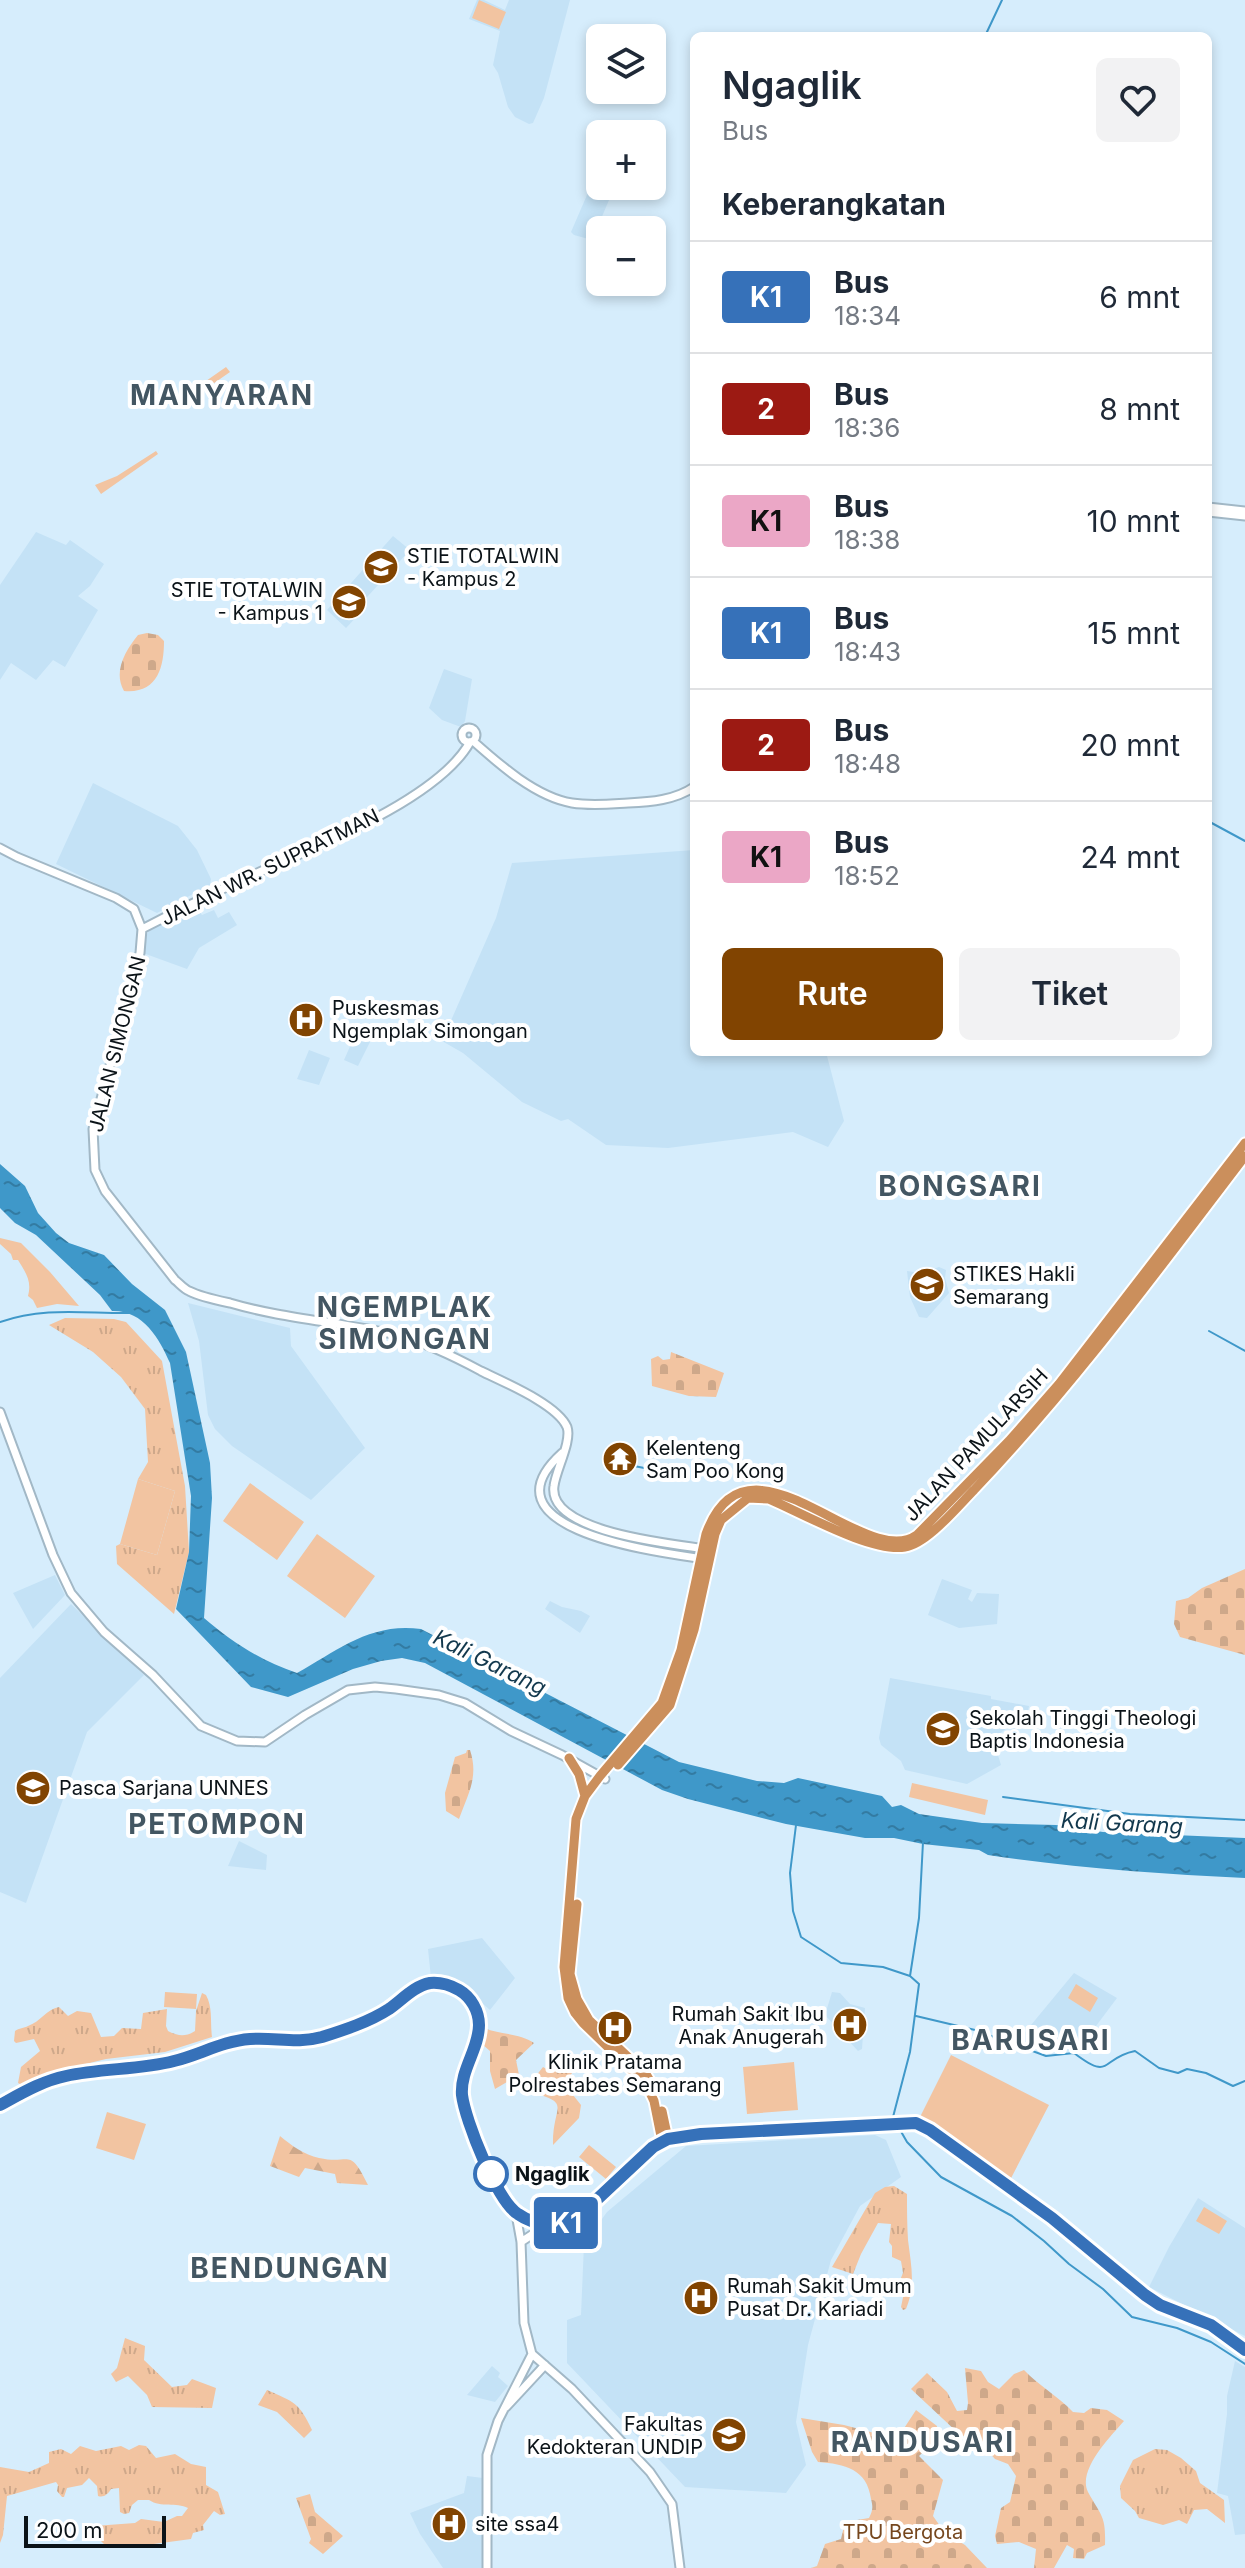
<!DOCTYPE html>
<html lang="id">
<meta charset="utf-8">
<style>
:root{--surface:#fff;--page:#f2f2f3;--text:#1f2937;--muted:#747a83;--line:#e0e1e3;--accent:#814401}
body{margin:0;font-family:Inter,sans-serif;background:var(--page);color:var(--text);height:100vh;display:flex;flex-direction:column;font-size:30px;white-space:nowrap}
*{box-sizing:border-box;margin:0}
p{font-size:26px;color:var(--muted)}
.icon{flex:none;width:44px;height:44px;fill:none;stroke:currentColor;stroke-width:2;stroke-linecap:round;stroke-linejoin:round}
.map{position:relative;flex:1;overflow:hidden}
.side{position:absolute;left:690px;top:32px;width:522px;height:1024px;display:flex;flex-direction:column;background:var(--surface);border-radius:12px;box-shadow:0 4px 12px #0003}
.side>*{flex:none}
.badge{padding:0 16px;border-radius:6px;font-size:28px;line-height:52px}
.fabs{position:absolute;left:586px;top:24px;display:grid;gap:16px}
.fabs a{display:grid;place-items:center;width:80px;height:80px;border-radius:12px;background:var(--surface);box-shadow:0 4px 12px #0003;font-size:40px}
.scale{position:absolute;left:24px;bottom:20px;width:142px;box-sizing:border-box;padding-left:8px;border:4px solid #0b1318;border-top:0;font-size:22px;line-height:28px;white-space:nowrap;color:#0b1318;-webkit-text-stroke:6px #fff;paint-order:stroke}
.map>.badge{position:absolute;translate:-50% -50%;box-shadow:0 0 0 4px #fff}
h2{padding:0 32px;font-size:30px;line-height:72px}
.round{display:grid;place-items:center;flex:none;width:84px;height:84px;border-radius:12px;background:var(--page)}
.headline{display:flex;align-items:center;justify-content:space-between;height:136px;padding:0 32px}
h1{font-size:38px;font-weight:600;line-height:60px}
.cta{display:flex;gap:16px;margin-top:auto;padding:16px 32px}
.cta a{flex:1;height:92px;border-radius:12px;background:var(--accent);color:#fff;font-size:32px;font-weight:600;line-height:92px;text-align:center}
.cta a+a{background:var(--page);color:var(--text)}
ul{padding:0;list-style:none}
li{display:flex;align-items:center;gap:24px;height:112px;padding:0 32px;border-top:2px solid var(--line)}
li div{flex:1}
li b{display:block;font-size:30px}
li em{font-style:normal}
li .badge{min-width:88px;font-weight:700;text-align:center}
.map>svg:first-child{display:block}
.built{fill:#c4e2f6}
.grass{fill:url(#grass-tufts)}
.forest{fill:url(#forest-firs)}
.cemetery{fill:url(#cemetery-stones)}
.park{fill:#f2c4a1}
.water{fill:url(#water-ripples)}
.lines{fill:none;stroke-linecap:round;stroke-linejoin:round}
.stream{stroke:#3f98c9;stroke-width:2}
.secondary-casing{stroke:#a2b8c6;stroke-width:11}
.trunk-casing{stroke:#fff;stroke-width:13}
.secondary{stroke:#fff;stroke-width:7}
.trunk{stroke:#cb8f5c;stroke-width:9}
.line-casing{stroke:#fff;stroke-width:18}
.line{stroke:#3671b9;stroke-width:12}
.stop-dot{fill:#fff;stroke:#3671b9;stroke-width:4}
.labels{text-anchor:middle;stroke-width:8;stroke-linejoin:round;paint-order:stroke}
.poi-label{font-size:20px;fill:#0b1318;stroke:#fff;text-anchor:start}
.street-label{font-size:20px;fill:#0b1318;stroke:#fff}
.stop-label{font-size:20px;font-weight:bold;fill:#0b1318;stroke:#fff;text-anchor:start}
.park-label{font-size:20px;fill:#76471e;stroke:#fff}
.water-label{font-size:22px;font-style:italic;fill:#12384d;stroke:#fff}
.district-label{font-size:28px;font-weight:bold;letter-spacing:2px;fill:#435662;stroke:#fff}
</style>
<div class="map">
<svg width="1245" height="2568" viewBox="0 0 1245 2568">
<defs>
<pattern id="grass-tufts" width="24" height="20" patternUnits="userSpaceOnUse" patternTransform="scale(2)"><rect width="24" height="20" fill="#f2c4a1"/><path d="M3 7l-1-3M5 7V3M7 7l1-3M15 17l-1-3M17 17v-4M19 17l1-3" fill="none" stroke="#cea88a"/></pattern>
<pattern id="forest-firs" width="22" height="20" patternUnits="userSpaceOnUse" patternTransform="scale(2)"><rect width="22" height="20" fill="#f2c4a1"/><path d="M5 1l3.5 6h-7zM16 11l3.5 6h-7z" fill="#cea88a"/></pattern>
<pattern id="cemetery-stones" width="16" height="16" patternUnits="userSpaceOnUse" patternTransform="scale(2)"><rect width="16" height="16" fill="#f2c4a1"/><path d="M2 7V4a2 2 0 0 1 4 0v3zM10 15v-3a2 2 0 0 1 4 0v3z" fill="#cea88a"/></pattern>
<pattern id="water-ripples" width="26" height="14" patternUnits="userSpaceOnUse" patternTransform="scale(2)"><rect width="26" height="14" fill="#3f98c9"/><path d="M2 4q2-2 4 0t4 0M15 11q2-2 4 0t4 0" fill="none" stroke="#337ba2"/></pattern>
</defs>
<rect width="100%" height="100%" fill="#d6edfc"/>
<!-- built -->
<path class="built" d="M477 0H484L505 10 509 0H570L544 98 533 123 529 124 515 117 508 107 498 73 493 65 500 31 469 19Z
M606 186H615L592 240 574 235 571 232 590 188 603 193Z
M36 532 66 545 70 540 104 564 90 586 78 596 98 610 65 667 53 660 36 680 11 663 0 680V585Z
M393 536 410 550 358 607 362 611 346 628 327 610Z
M444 669 472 679 465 721 461 727 442 720 429 708Z
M93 783 178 826 197 850 211 879 210 885 157 913 56 864Z
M694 850V1052H826L844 1121 828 1147 793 1132 668 1148 606 1145 568 1119 561 1121 522 1102 463 1053 442 1041 496 918 512 863Z
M195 905 202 915 214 910 218 918 229 912 237 925 199 948 187 969 143 953 147 934 151 928Z
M356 1033 369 1039 370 1042 358 1066 344 1060Z
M309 1050 330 1058 319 1085 297 1079Z
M939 1267 946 1270 945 1278 949 1293 927 1318 919 1317 910 1297 907 1271 921 1273Z
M188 1303 290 1328 291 1346 365 1448 311 1500 232 1446 215 1429 208 1415 199 1341Z
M55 1575 65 1595 33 1629 13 1593Z
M942 1579 972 1590 968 1599 972 1602 977 1593 999 1594 997 1624 959 1628 928 1615Z
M550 1601 562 1607 581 1611 590 1616 580 1633 545 1609Z
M71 1604 144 1675 87 1732 26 1903 0 1892V1678Z
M890 1678 991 1696V1699L1029 1706 1028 1711 993 1739 1001 1765 967 1784 905 1770 901 1761 881 1745 879 1738Z
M239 1841 267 1855 266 1870 228 1866Z
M482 1938 515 1978 490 2010 463 1986 431 1978 428 1949Z
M1074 1973 1117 1998 1096 2026 1074 2050 1017 2042Z
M832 1992 840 1993 850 2004 865 2008 862 2049 858 2051 825 2015Z
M875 2135 886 2140 901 2177 860 2206 831 2260 808 2345 796 2422 806 2465 786 2493 685 2487 567 2363V2320L581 2315 584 2244 607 2212 686 2146Z
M1198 2198 1245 2228V2336L1149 2287 1169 2247Z
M1235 2361 1245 2367V2534L1235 2535 1228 2496 1217 2493 1227 2414V2396Z
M492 2366 500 2373 498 2377 508 2386 495 2402 467 2395Z
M467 2476 483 2478 482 2568H443L420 2534 410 2513 464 2493Z"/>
<!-- grass -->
<path class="grass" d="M65 1318 114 1319 126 1322 162 1361 185 1486 189 1552 174 1614 117 1564 116 1546 120 1544 157 1555 175 1491 138 1479 148 1462 145 1409 121 1377 93 1352 49 1325Z
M202 1993 206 1995C213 2008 210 2022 212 2037L165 2052 106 2059 69 2068 55 2077 26 2087 18 2083 21 2067 40 2051 34 2039 16 2043 14 2041 15 2031C19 2028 24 2028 28 2026 40 2022 47 2009 59 2007L68 2016 77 2011 91 2013 101 2037 114 2036 122 2028 141 2029 143 2013 167 2009 166 2026 168 2031C177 2036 186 2037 195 2031L196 2011Z
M558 2062 572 2073 565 2085 581 2105 579 2118 553 2145C552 2102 576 2104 523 2090L526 2080 531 2082 543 2067 550 2071Z
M589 2145 616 2167 606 2179 579 2157Z
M894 2186 907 2194C907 2209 907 2225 908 2240 911 2265 916 2285 906 2309L903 2310 901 2307 906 2283 900 2280 903 2273 901 2261 892 2257V2246L889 2242 891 2224 878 2223 861 2254 853 2274 832 2267 875 2193 885 2187Z
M125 2338 145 2346 144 2360 172 2387 187 2385 192 2379 216 2388 212 2408 152 2407 147 2395 128 2376 116 2382 111 2374 117 2368Z
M267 2390C294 2402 299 2402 312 2430L304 2438 277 2412 258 2405Z
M139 2445 146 2446 156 2458 175 2454 191 2464 206 2467V2485L218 2492 225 2514 220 2515 214 2511 203 2525 204 2530 193 2533 191 2539 154 2544 116 2545 108 2548 101 2541 95 2540 94 2526 135 2523 141 2519 164 2522 177 2516H182L188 2508C176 2502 161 2508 149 2500H138L132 2505 129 2513 124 2514 120 2512 119 2488 111 2489C108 2494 104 2498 98 2496L97 2486 89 2478 82 2485 67 2488 64 2497H62L57 2491 58 2485 56 2482 7 2496 3 2535 0 2543V2467L29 2472 49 2463V2452L61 2449 71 2454 80 2446 96 2451 121 2446 129 2450Z
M1155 2449 1167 2450 1181 2458 1196 2471 1200 2483 1224 2500 1225 2523 1207 2509 1194 2510 1187 2524 1179 2520 1163 2525 1139 2518 1135 2511 1121 2498 1120 2486 1133 2460Z"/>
<!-- forest -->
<path class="forest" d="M280 2136C291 2145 304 2155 319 2158 351 2165 349 2146 368 2185L337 2183 335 2174 305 2168 299 2177 270 2166Z"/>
<!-- cemetery -->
<path class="cemetery" d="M147 633 158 635 164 641C164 668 157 694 124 691 113 672 125 651 138 635Z
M671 1352 724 1373 716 1397 689 1396 652 1386 651 1359 658 1356 663 1360 670 1359Z
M1245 1569V1655L1180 1637 1174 1624 1176 1601 1188 1598 1202 1588Z
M467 1750H470C479 1777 468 1794 459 1819L446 1811 445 1793 455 1757 466 1753Z
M486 2029C501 2034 521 2034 534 2043L516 2060 519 2075 495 2089 490 2071V2051L483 2045Z
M965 2368 981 2371 988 2382 999 2389 1014 2374 1024 2370C1039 2386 1058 2396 1073 2412L1084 2413 1091 2408 1107 2410 1124 2421C1111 2436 1077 2470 1088 2492 1101 2516 1106 2515 1105 2545L1087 2553 1084 2559 1073 2558 1074 2549 1067 2545 1054 2568H1034L1036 2549 1019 2542 997 2544 995 2536 1001 2508 1010 2502 1016 2476 1008 2464 995 2459 984 2447 958 2433 911 2389 927 2373 947 2392 957 2411 967 2410 968 2403Z
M916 2410 937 2426 936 2440 919 2456 943 2480 933 2516 945 2533 965 2545 987 2568H811L817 2566 825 2544 841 2539 845 2522 869 2518C873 2510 873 2507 871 2499 867 2469 845 2464 818 2462L812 2452 801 2418 844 2425 897 2439Z
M310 2494 315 2512 343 2536 323 2554 309 2543 311 2539 296 2498Z"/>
<!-- park -->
<path class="park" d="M479 0 506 12 499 29 472 18Z
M226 367 230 372 180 407 176 402Z
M156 451 158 454 101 494 95 485 117 476Z
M0 1238 21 1243 50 1272 79 1306 57 1304 37 1308 33 1300 28 1296C32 1281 26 1273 18 1260H13L11 1254 0 1244Z
M138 1479 175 1491 157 1555 120 1544Z
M250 1483 304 1522 277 1560 223 1521Z
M317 1534 375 1576 345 1618 287 1576Z
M912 1783 988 1800 985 1815 909 1797Z
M1076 1984 1098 1998 1090 2012 1068 1998Z
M165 1992 197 1994 196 2009 164 2007Z
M951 2055 1049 2105 1008 2184 919 2119Z
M794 2062 798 2110 747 2114 743 2067Z
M107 2112 146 2124 134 2160 96 2148Z
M1204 2207 1227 2221 1219 2234 1196 2221Z"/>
<!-- water -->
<path class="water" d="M0 1164 25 1186 38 1213 56 1233 69 1243 104 1255 132 1284 165 1310 186 1352 210 1463 212 1498 204 1618C232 1642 261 1661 297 1673 338 1650 371 1622 421 1629L679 1762 757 1781 784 1783 798 1778 882 1796 892 1807 901 1805 919 1814 982 1823 1056 1825 1103 1832 1245 1838V1878C1159 1874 1073 1868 988 1855L979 1850 923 1844 894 1838H865L786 1824 688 1799 662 1790 425 1663 402 1658 381 1661 353 1669 288 1697 251 1687 176 1609 189 1552 191 1496 170 1363C159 1338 143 1310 112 1311L100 1295 36 1235 15 1223 0 1208Z"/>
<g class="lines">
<!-- stream -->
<path class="stream" d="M986 34 1002 0
M1208 821 1245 841
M0 1322C46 1306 87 1314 133 1313
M1209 1331 1245 1351
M613 1462 660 1471
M1003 1797 1130 1814 1245 1820
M796 1825 790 1873 793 1911 801 1937 841 1963 883 1967 910 1976
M916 2016 975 2030 1046 2056 1074 2053C1112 2082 1100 2058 1135 2051L1159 2068 1178 2073 1187 2069 1206 2073 1233 2086 1245 2081
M894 2119 893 2117 910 2052 919 1984 910 1976 919 1918 923 1842
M899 2128 907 2142 941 2177 1012 2216 1044 2241 1069 2264 1103 2289 1132 2317 1177 2328 1211 2342 1245 2364"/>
<defs>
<path id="secondary" d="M1208 507 1245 511
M1208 512 1245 516
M462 735a7 7 0 1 1 14 0a7 7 0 1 1-14 0Z
M473 741C500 765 536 797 572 803 591 806 610 804 628 803 651 802 675 800 694 787
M0 848 17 857 116 898 134 909 142 929 140 953 93 1129 95 1170 105 1191 175 1280C179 1283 184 1289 189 1291 201 1297 216 1300 230 1303 284 1319 342 1322 397 1335 426 1343 455 1357 481 1371 503 1382 557 1404 567 1427 572 1441 556 1470 554 1486 547 1533 675 1544 706 1549
M142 929C186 906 230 885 275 865 330 841 441 795 470 742
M0 1412 53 1555 71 1593 104 1632 153 1675 201 1726 237 1741 265 1742 305 1715 348 1690 375 1687 396 1689 439 1695 465 1703 511 1731 562 1755 605 1779
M562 1453C477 1530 658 1552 704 1559
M516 2214 521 2242 524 2323 532 2354 572 2389 650 2472 672 2504 680 2568
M521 2242 548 2224
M506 2407 545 2365
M487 2568V2455L498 2421 532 2354"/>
<path id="trunk" d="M569 1758 579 1774 585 1796
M618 1765 670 1705 694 1630 715 1534 721 1520 748 1498 769 1499C802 1513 872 1553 905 1547 927 1544 958 1506 974 1490 1073 1386 1158 1270 1245 1156
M577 1904 570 1974 577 1999 589 2020 646 2074 653 2086
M0 2105C22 2093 42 2081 66 2076 101 2068 140 2070 174 2061 199 2054 223 2041 250 2039 275 2038 297 2044 322 2037 345 2031 369 2022 389 2008 402 2000 414 1986 430 1983 440 1982 450 1985 459 1990 471 1997 479 2011 479 2025 479 2047 463 2067 462 2089 461 2114 497 2201 518 2214 536 2226 557 2227 576 2219L653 2147 668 2139 701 2134 916 2123 930 2130 1052 2218 1145 2295 1160 2305 1211 2325 1245 2350
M662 2111 668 2139
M662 2141 654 2101 646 2084 583 2023 575 2013 568 1998 564 1967 576 1819 585 1796 600 1776 662 1703 681 1650 706 1534C748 1418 864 1573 917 1535L1009 1441 1059 1384 1245 1143"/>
</defs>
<!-- secondary casing -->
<use href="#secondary" class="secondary-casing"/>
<!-- trunk casing -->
<use href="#trunk" class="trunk-casing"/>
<!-- secondary -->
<use href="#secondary" class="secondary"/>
<!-- trunk -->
<use href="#trunk" class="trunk"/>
</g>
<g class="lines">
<defs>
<path id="line" d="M0 2105C22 2093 42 2081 66 2076 101 2068 140 2070 174 2061 199 2055 223 2041 250 2039 275 2037 297 2044 322 2037 344 2030 369 2022 389 2009 402 2000 414 1986 430 1983 440 1982 450 1985 459 1990 471 1997 479 2011 479 2025 479 2049 460 2070 462 2095 465 2120 497 2201 518 2214 535 2226 557 2227 576 2219L653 2147 668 2139 701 2134 916 2123 930 2130 1052 2218 1145 2295 1160 2305 1211 2325 1245 2350"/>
</defs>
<!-- line casing -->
<use href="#line" class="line-casing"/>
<!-- line -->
<use href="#line" class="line"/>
</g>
<!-- icons -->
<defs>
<symbol id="university-disc" viewBox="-11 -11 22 22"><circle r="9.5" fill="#814401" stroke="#fff"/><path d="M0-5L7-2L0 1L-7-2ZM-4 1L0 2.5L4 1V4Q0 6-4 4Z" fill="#fff"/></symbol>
<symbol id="hospital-disc" viewBox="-11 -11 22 22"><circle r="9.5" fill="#814401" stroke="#fff"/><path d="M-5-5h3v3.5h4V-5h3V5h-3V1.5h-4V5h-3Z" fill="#fff"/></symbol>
<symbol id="temple-disc" viewBox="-11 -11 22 22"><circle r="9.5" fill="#814401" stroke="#fff"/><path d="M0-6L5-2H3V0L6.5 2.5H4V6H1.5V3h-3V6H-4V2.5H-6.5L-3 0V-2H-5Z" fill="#fff"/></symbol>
</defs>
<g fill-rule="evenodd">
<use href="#university-disc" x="361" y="547" width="40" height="40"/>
<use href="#university-disc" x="329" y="582" width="40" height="40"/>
<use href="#hospital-disc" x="286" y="1000" width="40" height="40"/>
<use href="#university-disc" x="907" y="1265" width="40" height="40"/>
<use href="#temple-disc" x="600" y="1439" width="40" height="40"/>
<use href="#university-disc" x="923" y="1709" width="40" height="40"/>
<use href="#university-disc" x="13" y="1768" width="40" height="40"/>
<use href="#hospital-disc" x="830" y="2005" width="40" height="40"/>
<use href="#hospital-disc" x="595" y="2008" width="40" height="40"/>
<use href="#hospital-disc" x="681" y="2278" width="40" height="40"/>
<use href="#university-disc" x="709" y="2415" width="40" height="40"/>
<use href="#hospital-disc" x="429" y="2504" width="40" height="40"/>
</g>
<!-- markers -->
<circle class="stop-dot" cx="491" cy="2174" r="16"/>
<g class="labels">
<!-- poi labels -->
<g class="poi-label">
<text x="407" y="563">STIE TOTALWIN<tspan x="407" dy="23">- Kampus 2</tspan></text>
<text x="323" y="597" text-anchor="end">STIE TOTALWIN<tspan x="323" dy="23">- Kampus 1</tspan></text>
<text x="332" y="1015">Puskesmas<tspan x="332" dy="23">Ngemplak Simongan</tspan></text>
<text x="953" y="1281">STIKES Hakli<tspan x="953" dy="23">Semarang</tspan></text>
<text x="646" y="1455">Kelenteng<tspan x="646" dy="23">Sam Poo Kong</tspan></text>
<text x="969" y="1725">Sekolah Tinggi Theologi<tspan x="969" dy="23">Baptis Indonesia</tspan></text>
<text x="59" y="1795">Pasca Sarjana UNNES</text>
<text x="824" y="2021" text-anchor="end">Rumah Sakit Ibu<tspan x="824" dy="23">Anak Anugerah</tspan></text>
<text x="615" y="2069" text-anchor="middle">Klinik Pratama<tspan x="615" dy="23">Polrestabes Semarang</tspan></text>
<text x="727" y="2293">Rumah Sakit Umum<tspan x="727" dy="23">Pusat Dr. Kariadi</tspan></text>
<text x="703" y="2431" text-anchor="end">Fakultas<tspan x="703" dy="23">Kedokteran UNDIP</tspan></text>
<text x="475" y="2531">site ssa4</text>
</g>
<!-- street labels -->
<g class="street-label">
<text transform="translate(270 867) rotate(-26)" y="7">JALAN WR. SUPRATMAN</text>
<text transform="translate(117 1044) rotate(-76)" y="7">JALAN SIMONGAN</text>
<text transform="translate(976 1445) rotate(-47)" y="7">JALAN PAMULARSIH</text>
</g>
<!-- stop labels -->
<g class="stop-label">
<text x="515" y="2181">Ngaglik</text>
</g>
<!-- park labels -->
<g class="park-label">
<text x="903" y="2539">TPU Bergota</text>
</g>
<!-- water labels -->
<g class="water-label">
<text transform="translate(490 1662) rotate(26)" y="8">Kali Garang</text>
<text transform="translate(1122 1823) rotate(3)" y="8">Kali Garang</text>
</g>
<!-- district labels -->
<g class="district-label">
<text x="222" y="405">MANYARAN</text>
<text x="960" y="1196">BONGSARI</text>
<text x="405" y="1317">NGEMPLAK<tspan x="405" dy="32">SIMONGAN</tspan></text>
<text x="217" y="1834">PETOMPON</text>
<text x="1031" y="2050">BARUSARI</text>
<text x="290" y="2278">BENDUNGAN</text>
<text x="923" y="2452">RANDUSARI</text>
</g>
</g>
</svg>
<div class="fabs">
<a><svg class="icon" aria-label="layers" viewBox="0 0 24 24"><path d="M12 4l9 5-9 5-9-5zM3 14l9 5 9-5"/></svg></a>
<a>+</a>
<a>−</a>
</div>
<div class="scale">200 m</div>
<b class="badge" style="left:566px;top:2223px;background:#3671b9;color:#fff">K1</b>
<section class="side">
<div class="headline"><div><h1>Ngaglik</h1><p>Bus</p></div><a class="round"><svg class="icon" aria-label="heart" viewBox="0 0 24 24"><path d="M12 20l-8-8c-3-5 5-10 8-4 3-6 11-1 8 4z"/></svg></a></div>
<h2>Keberangkatan</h2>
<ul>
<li><span class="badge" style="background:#3671b9;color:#fff">K1</span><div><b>Bus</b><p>18:34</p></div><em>6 mnt</em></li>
<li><span class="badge" style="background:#9c1a13;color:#fff">2</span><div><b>Bus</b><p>18:36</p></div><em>8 mnt</em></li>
<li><span class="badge" style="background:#eba7c6;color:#111">K1</span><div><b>Bus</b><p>18:38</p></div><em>10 mnt</em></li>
<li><span class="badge" style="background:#3671b9;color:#fff">K1</span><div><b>Bus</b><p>18:43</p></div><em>15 mnt</em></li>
<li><span class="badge" style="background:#9c1a13;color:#fff">2</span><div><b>Bus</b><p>18:48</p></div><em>20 mnt</em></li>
<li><span class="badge" style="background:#eba7c6;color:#111">K1</span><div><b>Bus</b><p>18:52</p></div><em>24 mnt</em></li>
</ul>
<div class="cta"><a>Rute</a><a>Tiket</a></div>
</section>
</div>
